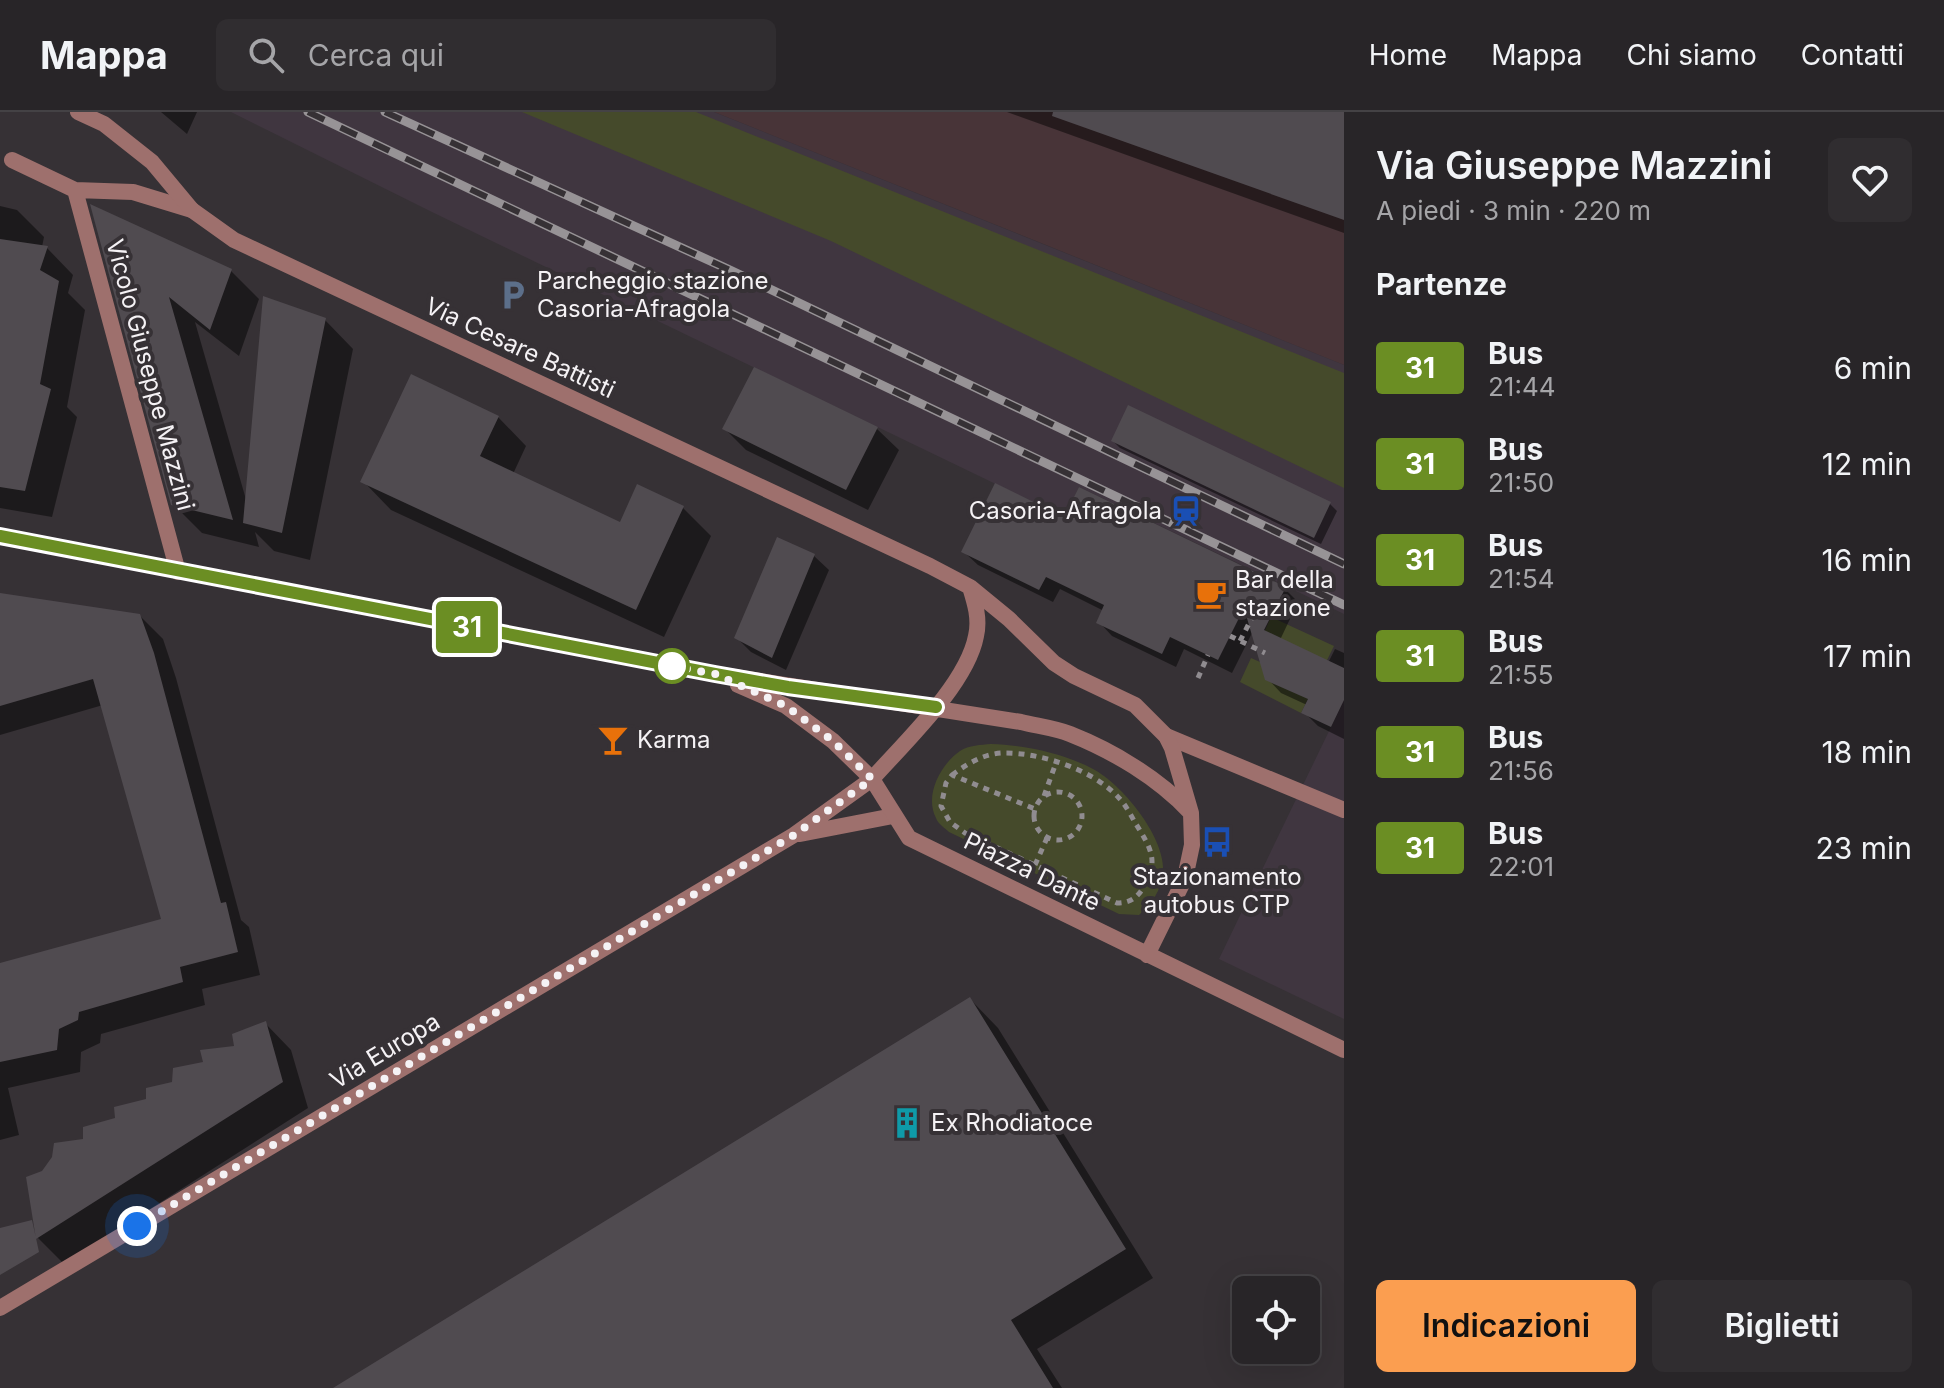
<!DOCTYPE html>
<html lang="it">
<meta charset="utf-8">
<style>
:root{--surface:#282528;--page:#302d30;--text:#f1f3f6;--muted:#a5a5a8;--line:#444245;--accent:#fb9e50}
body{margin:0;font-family:Inter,sans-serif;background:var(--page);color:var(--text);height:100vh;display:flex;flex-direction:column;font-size:30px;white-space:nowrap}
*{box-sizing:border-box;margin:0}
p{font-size:26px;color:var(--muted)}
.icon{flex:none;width:44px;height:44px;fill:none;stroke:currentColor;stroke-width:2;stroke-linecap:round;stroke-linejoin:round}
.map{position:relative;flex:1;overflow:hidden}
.panel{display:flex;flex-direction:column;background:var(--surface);width:600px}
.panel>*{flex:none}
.badge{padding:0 16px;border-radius:6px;font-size:28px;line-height:52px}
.buttons{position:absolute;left:1232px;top:1164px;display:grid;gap:16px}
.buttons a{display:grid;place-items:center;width:88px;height:88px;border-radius:12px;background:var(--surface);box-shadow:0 8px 32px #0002,0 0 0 2px var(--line);font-size:40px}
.you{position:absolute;width:40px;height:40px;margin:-20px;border:6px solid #fff;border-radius:50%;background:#1a73e8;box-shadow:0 0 0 12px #1a73e833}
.map>.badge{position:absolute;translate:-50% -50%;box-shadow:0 0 0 4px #fff}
h2{padding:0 32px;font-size:30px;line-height:72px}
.round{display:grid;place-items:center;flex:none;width:84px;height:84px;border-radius:12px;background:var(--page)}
.summary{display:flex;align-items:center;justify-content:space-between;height:136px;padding:0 32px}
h1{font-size:38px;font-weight:600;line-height:60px}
.cta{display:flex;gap:16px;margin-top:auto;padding:16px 32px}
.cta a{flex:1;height:92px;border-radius:12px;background:var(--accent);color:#111;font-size:32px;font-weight:600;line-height:92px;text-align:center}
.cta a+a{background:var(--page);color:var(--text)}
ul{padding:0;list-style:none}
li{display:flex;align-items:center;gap:24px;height:96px;padding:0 32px}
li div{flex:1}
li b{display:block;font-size:30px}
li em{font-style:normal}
li .badge{min-width:88px;font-weight:700;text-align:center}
header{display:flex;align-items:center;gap:48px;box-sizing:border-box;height:112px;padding:0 40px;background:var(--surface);border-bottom:2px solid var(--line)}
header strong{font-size:38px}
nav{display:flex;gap:44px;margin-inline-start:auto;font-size:28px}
.search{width:560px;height:72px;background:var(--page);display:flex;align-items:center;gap:20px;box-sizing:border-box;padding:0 28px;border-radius:12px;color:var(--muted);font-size:30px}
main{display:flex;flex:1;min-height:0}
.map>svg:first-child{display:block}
.industrial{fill:#483438}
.built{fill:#403640}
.green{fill:#454a2b}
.shadow{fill:#0007}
.building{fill:#504b50}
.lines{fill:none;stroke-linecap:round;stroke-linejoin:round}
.path{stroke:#908c90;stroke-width:5;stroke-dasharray:6 6;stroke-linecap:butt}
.service{stroke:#9e706d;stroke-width:16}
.minor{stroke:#9e706d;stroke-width:16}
.tertiary{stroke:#9e706d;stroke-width:16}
.rail-casing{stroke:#979396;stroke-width:9}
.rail{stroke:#363135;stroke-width:6;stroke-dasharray:18;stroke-linecap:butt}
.line-casing{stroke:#fff;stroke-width:18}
.line{stroke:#6b8e23;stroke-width:12}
.walk{stroke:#f5f2f5;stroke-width:8;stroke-dasharray:0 14.4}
.stop-dot{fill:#fff;stroke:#6b8e23;stroke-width:4}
.labels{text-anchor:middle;stroke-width:8;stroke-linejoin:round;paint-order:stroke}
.poi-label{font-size:24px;fill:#f5f2f5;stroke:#363135;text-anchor:start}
.street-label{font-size:24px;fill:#f5f2f5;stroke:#363135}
</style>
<header>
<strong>Mappa</strong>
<div class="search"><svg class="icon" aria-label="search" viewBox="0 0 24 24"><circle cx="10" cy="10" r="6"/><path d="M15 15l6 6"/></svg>Cerca qui</div>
<nav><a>Home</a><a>Mappa</a><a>Chi siamo</a><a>Contatti</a></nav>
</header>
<main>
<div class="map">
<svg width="1344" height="1276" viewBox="0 0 1344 1276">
<rect width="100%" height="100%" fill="#363135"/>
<!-- industrial -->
<path class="industrial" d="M714 0H1344V253L1036 129Z"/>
<!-- built -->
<path class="built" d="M231 0H714L1344 253V502L1079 375 1064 405 434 101Z
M1344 588V907L1219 847Z"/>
<!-- green -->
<path class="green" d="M522 0H696L1344 261V376L831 129Z
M1271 505 1334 534 1301 601 1240 570 1251 546 1260 550 1259 532Z
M991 632C1025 633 1063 641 1093 657 1123 673 1166 726 1163 761 1161 779 1152 791 1139 803L1119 802 949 720C945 716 938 712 936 706 924 683 941 652 960 639 969 633 981 633 991 632Z"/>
<!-- shadow -->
<path class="shadow" d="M161 0H197L187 22Z
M1007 0H1344V121Z
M0 94 17 98 44 125 42 135 47 136 73 163 68 181 85 198 67 295 77 305 52 405 0 396Z
M93 96 231 159 259 187 239 244 195 210 247 391 325 208 353 237 310 448 274 439 255 420 259 435 202 421 173 392Z
M754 258 877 317 899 338 868 398 746 338 724 316Z
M498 305 526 334 513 362 621 412 683 396 711 424 664 525 391 398 363 369Z
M1113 329 1330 392 1337 399 1321 432 1120 336Z
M1065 407 1284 476 1298 490 1280 528 1328 551 1335 537 1344 541V627L1318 614 1304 600 1307 593 1281 581 1267 566 1253 519 1232 561 1184 537 1176 555 1112 524 1099 510 1104 499 1060 477 1053 490 978 453 964 440Z
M814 444 829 458 786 558 751 540 737 526Z
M0 483 139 503 163 527 176 566 241 808 249 815 260 863 202 877 205 893 101 922 100 931 81 940 80 960 8 976 19 1023 0 1028V853L163 809 103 593 0 623Z
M970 887 998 916 1153 1166 1037 1237 1062 1276H337Z
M265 911 291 938 308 996 64 1152 38 1126 28 1066 44 1061 117 1007 236 936Z"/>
<!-- building -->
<path class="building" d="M1053 0H1344V108L1052 4Z
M90 92 232 157 210 218 169 185 233 408 171 393Z
M0 127 48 134 40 158 59 169 40 272 51 277 25 379 0 375Z
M263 184 326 206 282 421 243 411Z
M754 255 878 315 846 378 722 317Z
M411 262 499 304 480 344 620 410 637 372 684 394 636 498 360 370Z
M1128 293 1331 390 1314 426 1111 329Z
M995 371 1064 405 1079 375 1286 475 1264 518 1344 556V588L1331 615 1301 601 1308 587 1265 568 1244 496 1218 548 1170 525 1162 542 1096 511 1104 493 1046 465 1039 478 961 440Z
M777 425 815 442 772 546 734 526Z
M0 481 140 502 154 541 221 791 226 790 238 840 180 855 183 870 79 900 78 908 59 917 57 938 0 950V851L161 807 93 567 0 594Z
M970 885 1126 1137 1011 1208 1053 1276H333Z
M266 909 283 970 36 1127 26 1065 42 1059 52 1045 54 1031 83 1027V1015L115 1006 114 995 146 987V976L172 970 173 956 203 950 200 938 234 934 232 922Z
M32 1108 39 1140 0 1163V1116Z"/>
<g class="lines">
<!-- path -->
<path class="path" d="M1230 524 1265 541
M1240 529 1256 498
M1198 566 1208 543
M952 663C967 652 983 642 1002 641 1040 640 1094 658 1119 686 1126 693 1131 704 1136 712 1150 735 1159 748 1145 773 1138 785 1131 791 1117 791L965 721 950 710 941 694 946 671 952 663 1035 697
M1034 704a24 24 0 1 1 48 0a24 24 0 1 1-48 0Z
M1044 684 1057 648
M1035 753 1047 726"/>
<!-- service -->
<path class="service" d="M12 48 75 78 133 80 192 98
M75 78 178 460
M1166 624 1344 698"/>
<!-- minor -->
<path class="minor" d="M800 722 893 704
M0 1196 794 723 872 667"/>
<!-- tertiary -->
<path class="tertiary" d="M78 0 104 12 152 50 192 98 234 128 930 454 970 475 1009 507 1054 551 1074 564 1135 593 1166 624 1172 636 1191 701 1192 733 1185 766 1147 843
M0 424 715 562 1021 610C1037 614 1055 616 1070 622 1113 639 1158 666 1190 700
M738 573 786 594 833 629 872 667 909 726 1344 938
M872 667C904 631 967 572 976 524 980 507 975 491 970 475"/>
<defs>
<path id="rail" d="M308 0 1344 493
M385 0 730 158 1344 452"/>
</defs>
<!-- rail casing -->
<use href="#rail" class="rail-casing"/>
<!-- rail -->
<use href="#rail" class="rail"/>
</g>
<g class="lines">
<defs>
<path id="line" d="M0 424 715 562 788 575 936 595"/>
</defs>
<!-- line casing -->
<use href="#line" class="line-casing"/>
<!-- line -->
<use href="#line" class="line"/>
<!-- walk -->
<path class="walk" d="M137 1114 794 723 872 667 833 629 786 594 715 562 672 554"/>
</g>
<!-- icons -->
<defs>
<symbol id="parking-bare" viewBox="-9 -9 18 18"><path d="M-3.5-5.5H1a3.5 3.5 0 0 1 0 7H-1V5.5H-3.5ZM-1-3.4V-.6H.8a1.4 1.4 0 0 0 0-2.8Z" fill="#5c6f8a" stroke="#363135" stroke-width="2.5" paint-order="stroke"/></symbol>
<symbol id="station-bare" viewBox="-9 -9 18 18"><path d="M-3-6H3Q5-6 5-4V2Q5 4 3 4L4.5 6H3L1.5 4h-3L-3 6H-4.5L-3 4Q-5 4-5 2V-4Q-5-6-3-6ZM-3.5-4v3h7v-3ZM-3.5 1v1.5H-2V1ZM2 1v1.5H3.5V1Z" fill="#1a4fb4" stroke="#363135" stroke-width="2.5" paint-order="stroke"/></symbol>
<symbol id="cafe-bare" viewBox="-9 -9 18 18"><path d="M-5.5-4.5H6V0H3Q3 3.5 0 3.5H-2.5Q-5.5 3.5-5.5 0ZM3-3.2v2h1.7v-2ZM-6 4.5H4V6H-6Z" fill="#e8710a" stroke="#363135" stroke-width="2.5" paint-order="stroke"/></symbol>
<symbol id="bar-bare" viewBox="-9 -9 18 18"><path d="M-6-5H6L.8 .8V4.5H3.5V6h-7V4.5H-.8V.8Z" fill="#e8710a" stroke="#363135" stroke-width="2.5" paint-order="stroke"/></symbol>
<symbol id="bus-bare" viewBox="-9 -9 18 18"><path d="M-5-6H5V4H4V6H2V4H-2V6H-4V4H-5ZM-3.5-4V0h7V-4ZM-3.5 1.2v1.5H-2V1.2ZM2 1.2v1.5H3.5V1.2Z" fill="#1a4fb4" stroke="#363135" stroke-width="2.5" paint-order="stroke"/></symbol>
<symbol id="building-bare" viewBox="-9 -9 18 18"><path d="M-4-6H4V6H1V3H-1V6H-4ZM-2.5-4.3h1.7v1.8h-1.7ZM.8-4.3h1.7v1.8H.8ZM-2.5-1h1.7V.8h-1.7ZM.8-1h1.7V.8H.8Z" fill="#0f9aa8" stroke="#363135" stroke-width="2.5" paint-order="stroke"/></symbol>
</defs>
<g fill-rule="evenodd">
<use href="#parking-bare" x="491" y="161" width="44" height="44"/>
<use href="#station-bare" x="1164" y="377" width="44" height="44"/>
<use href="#cafe-bare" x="1189" y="460" width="44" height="44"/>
<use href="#bar-bare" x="591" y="606" width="44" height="44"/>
<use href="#bus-bare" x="1195" y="708" width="44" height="44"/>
<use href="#building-bare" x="885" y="989" width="44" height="44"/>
</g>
<!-- markers -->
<circle class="stop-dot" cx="672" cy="554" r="16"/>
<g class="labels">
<!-- poi labels -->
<g class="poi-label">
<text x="537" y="177">Parcheggio stazione<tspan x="537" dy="28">Casoria-Afragola</tspan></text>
<text x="1162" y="407" text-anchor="end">Casoria-Afragola</text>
<text x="1235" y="476">Bar della<tspan x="1235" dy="28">stazione</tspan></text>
<text x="637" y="636">Karma</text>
<text x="1217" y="773" text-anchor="middle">Stazionamento<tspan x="1217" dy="28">autobus CTP</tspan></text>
<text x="931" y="1019">Ex Rhodiatoce</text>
</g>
<!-- street labels -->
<g class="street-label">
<text transform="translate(520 236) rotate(25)" y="8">Via Cesare Battisti</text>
<text transform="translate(150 263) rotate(75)" y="8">Vicolo Giuseppe Mazzini</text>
<text transform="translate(1032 760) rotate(26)" y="8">Piazza Dante</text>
<text transform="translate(385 939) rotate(-31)" y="8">Via Europa</text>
</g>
</g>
</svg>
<div class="buttons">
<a><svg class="icon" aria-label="locate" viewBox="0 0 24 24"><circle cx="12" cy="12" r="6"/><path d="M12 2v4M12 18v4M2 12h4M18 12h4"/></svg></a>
</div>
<div class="you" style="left:137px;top:1114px"></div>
<b class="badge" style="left:467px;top:515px;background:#6b8e23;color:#fff">31</b>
</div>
<section class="panel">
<div class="summary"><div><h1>Via Giuseppe Mazzini</h1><p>A piedi · 3 min · 220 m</p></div><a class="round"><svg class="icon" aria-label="heart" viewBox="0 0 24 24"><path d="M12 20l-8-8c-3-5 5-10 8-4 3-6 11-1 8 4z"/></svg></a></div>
<h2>Partenze</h2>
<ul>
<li><span class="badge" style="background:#6b8e23;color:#fff">31</span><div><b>Bus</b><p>21:44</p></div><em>6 min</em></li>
<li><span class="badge" style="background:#6b8e23;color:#fff">31</span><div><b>Bus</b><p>21:50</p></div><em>12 min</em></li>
<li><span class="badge" style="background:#6b8e23;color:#fff">31</span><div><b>Bus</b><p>21:54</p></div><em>16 min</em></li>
<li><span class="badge" style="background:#6b8e23;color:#fff">31</span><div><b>Bus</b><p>21:55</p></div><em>17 min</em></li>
<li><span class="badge" style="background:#6b8e23;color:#fff">31</span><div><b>Bus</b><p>21:56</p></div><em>18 min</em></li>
<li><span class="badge" style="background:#6b8e23;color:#fff">31</span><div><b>Bus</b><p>22:01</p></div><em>23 min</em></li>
</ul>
<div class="cta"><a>Indicazioni</a><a>Biglietti</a></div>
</section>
</main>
